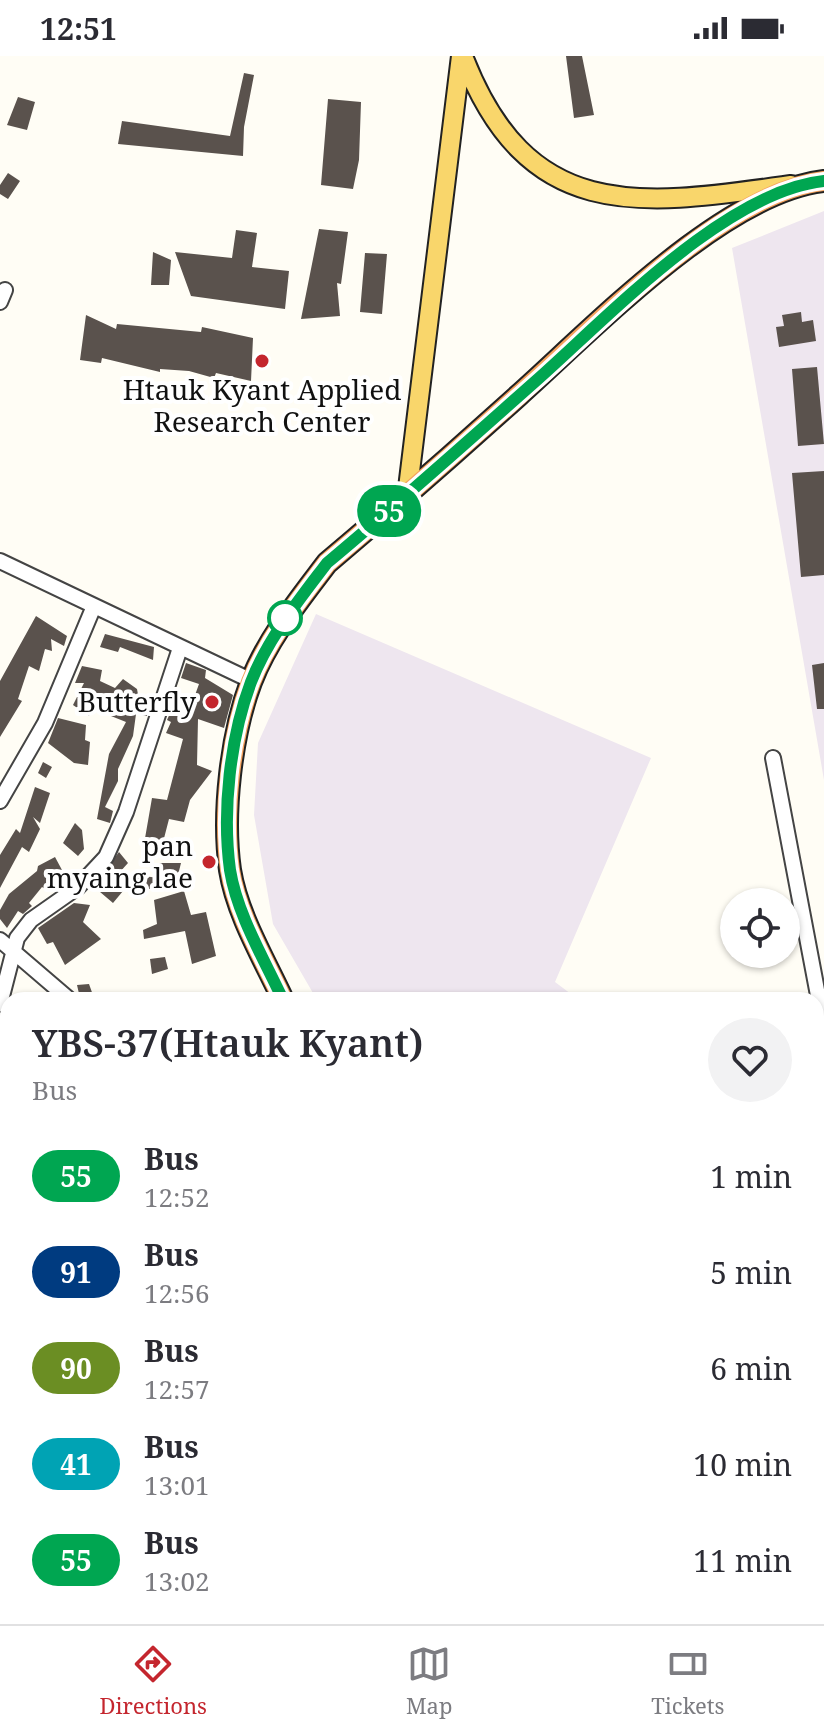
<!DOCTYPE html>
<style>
:root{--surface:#fff;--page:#f2f2f3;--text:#2b2b33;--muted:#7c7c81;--line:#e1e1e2;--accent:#c4262e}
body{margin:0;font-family:"Noto Serif",serif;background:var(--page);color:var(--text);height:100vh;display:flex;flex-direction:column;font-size:30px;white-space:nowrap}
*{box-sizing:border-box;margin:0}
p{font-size:26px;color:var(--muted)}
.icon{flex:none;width:44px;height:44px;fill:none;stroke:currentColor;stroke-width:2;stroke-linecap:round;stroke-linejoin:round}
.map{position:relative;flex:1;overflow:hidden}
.panel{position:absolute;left:0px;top:936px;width:824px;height:632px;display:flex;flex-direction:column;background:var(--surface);border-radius:24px 24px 0 0;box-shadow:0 2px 6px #0004}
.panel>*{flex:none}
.badge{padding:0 16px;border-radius:26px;font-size:28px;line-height:52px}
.fabs{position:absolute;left:720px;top:832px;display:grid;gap:16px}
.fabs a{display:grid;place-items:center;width:80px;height:80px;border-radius:50%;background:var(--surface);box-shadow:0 2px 6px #0004;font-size:40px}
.map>.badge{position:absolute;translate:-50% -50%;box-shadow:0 0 0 4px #fff}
.round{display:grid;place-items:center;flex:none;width:84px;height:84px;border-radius:42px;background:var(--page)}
.overview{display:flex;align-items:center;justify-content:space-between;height:136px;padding:0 32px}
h1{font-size:38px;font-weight:600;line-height:60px}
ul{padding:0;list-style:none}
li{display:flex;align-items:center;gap:24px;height:96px;padding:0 32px}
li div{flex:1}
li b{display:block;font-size:30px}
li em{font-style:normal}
li .badge{min-width:88px;font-weight:700;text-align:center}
.status{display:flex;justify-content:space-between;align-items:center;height:56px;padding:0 40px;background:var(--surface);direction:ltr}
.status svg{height:22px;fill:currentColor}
.dock{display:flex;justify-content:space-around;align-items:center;height:112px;border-top:2px solid var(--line);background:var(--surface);font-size:22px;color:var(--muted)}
.dock a{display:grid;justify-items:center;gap:4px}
.dock .active{color:var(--accent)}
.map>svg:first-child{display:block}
.industrial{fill:#eee6ef}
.building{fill:#5a524d}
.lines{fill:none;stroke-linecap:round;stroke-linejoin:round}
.minor-casing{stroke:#444;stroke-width:18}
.major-casing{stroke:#222;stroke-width:22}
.highway-casing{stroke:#222;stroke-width:24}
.minor{stroke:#fff;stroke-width:14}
.major{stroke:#f9d66b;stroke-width:18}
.highway{stroke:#f5a25d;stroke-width:20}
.line-casing{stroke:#fff;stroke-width:18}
.line{stroke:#00a651;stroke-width:12}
.poi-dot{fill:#c4262e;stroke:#fff;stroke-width:3}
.stop-dot{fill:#fff;stroke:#00a651;stroke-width:4}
.labels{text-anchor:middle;stroke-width:8;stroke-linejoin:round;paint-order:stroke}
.poi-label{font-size:28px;fill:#111;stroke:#fff;text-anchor:end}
</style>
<div class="status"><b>12:51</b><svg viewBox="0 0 49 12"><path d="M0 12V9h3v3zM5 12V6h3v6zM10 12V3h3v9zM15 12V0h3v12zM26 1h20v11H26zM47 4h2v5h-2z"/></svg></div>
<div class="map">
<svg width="824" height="1568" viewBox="0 0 824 1568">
<rect width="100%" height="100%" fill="#fffdf5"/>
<!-- industrial -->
<path class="industrial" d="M824 155V724L732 192Z
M316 558 651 702 555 926 579 944H317L273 868 254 759 258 687Z"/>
<!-- building -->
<path class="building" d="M566 0H582L594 59 574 62Z
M244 17 254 19 244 71 243 100 118 88 122 65 230 80Z
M18 41 35 46 27 74 7 69Z
M328 43 361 46 359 104 353 133 321 129Z
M8 117 20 125 8 143 0 138V129Z
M319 173 348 176 341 228 337 227 340 260 301 263Z
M236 174 257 177 252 211 289 215 285 253 191 240 175 196 232 202Z
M153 196 171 204 169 229H151Z
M365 197 387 198 382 258 360 256Z
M801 256 802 266 813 264 816 285 779 291 776 271 784 270 782 259Z
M86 259 116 273 117 268 201 276 202 271 253 282 251 325 216 317 214 322 189 315 160 313V316L102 302 101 307 80 304Z
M817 311 824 388 798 390 792 313Z
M824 415V519L801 521 792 417Z
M36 560 67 580 64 590 51 583 52 595 45 593 39 615 29 610 18 643 22 645 0 681V625Z
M105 578 154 591 153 604 120 591 118 596 100 591Z
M186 607 206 614 205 622 233 639 224 672 198 663 197 709 212 715 190 744 184 766 169 763 162 790 144 788 152 742 167 744 183 683 166 677 171 666 167 664 176 644 190 653 199 628 181 622Z
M824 607V653H817L812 609Z
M82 610 102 614 100 625 115 632 123 623 137 633 139 644 151 648 147 660 136 658 133 680 118 713V725L105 751 113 755 110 767 97 763 109 698 126 666 111 660 115 648 95 641 89 660 73 649 84 627H75Z
M58 662 86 669 85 684 90 686 88 709 74 707 48 687Z
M43 706 52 711 46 722 38 717Z
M35 731 50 737 40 767 33 761 40 773 29 796 22 791 0 832V799L16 773 20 777Z
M75 767 82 774 84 793 78 800 63 787Z
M119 796 128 807 119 817 159 822 156 834 128 829 113 847 93 830Z
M55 801 62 814 54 821 50 836 42 831 29 847 32 850 23 858 18 855 7 872 0 863V854L9 838 37 815 38 810Z
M146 807H181L178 819 146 810Z
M184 835 191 859 206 856 216 900 192 908 185 875 144 883 143 874 157 868 154 844Z
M74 847 90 849 83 866 101 883 65 909 53 886 47 888 38 872Z
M165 901 168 913 152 918 150 903Z
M89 928 94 942H80L77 929Z"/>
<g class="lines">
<defs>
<path id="minor" d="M0 246 5 234
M0 505 252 625
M773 702 824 971
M0 745 45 667 94 550
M0 884 70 944
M0 948 17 882 31 864 78 831 106 801 126 756 180 592
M816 988 824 982
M816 1010 824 1024
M0 1014 8 1029
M0 1151H8
M0 1266 8 1262
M0 1339 8 1336
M816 1373 824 1374
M0 1450 8 1467
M816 1456 824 1458
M816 1536 824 1538
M73 1560 81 1568
M423 1560 424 1568
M578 1568 579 1560"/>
<path id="major" d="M463 0C528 169 640 150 791 129
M407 440 461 0"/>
<path id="highway" d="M283 944C264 903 237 858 230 814 222 758 231 679 251 626 268 582 299 544 327 507 392 452 456 396 519 339 594 272 724 136 824 125
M0 1494 8 1491
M0 1520 8 1516"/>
</defs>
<!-- minor casing -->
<use href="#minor" class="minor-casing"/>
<!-- major casing -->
<use href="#major" class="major-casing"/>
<!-- highway casing -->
<use href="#highway" class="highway-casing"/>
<!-- minor -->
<use href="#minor" class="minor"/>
<!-- major -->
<use href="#major" class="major"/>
<!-- highway -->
<use href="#highway" class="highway"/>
</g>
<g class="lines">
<defs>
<path id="line" d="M283 944C264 903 237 858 230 814 222 755 230 682 251 626 268 582 299 544 327 507 399 447 468 385 538 323 610 259 727 135 824 125"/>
</defs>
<!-- line casing -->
<use href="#line" class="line-casing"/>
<!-- line -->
<use href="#line" class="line"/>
</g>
<!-- markers -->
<g class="poi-dot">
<circle cx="262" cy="305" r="8"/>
<circle cx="212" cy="646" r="8"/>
<circle cx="209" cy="806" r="8"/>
</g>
<circle class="stop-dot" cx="285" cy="562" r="16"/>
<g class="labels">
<!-- poi labels -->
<g class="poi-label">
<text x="262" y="344" text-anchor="middle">Htauk Kyant Applied<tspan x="262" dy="32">Research Center</tspan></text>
<text x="196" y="656">Butterfly</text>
<text x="193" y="800">pan<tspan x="193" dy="32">myaing lae</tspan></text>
</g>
</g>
</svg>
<div class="fabs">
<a><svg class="icon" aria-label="locate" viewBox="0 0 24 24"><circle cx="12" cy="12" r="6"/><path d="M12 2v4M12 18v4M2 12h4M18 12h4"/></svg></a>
</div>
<b class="badge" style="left:389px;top:455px;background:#00a651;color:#fff">55</b>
<section class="panel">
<div class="overview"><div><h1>YBS-37(Htauk Kyant)</h1><p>Bus</p></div><a class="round"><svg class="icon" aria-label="heart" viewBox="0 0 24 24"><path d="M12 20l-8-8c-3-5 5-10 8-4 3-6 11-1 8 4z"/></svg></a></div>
<ul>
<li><span class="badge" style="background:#00a651;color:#fff">55</span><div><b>Bus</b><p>12:52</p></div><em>1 min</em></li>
<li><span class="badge" style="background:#003b80;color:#fff">91</span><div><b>Bus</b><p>12:56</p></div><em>5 min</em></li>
<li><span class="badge" style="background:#6b8e23;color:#fff">90</span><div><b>Bus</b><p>12:57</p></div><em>6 min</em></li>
<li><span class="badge" style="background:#00a3b4;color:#fff">41</span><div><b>Bus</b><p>13:01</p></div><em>10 min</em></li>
<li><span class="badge" style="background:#00a651;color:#fff">55</span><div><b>Bus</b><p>13:02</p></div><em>11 min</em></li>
</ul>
</section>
</div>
<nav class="dock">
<a class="active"><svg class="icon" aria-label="directions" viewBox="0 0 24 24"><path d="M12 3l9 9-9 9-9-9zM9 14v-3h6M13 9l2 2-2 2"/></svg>Directions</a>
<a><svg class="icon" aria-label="map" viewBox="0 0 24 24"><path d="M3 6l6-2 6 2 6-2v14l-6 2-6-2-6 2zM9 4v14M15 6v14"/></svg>Map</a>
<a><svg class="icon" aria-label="tickets" viewBox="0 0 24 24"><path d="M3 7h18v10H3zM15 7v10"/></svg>Tickets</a>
</nav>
